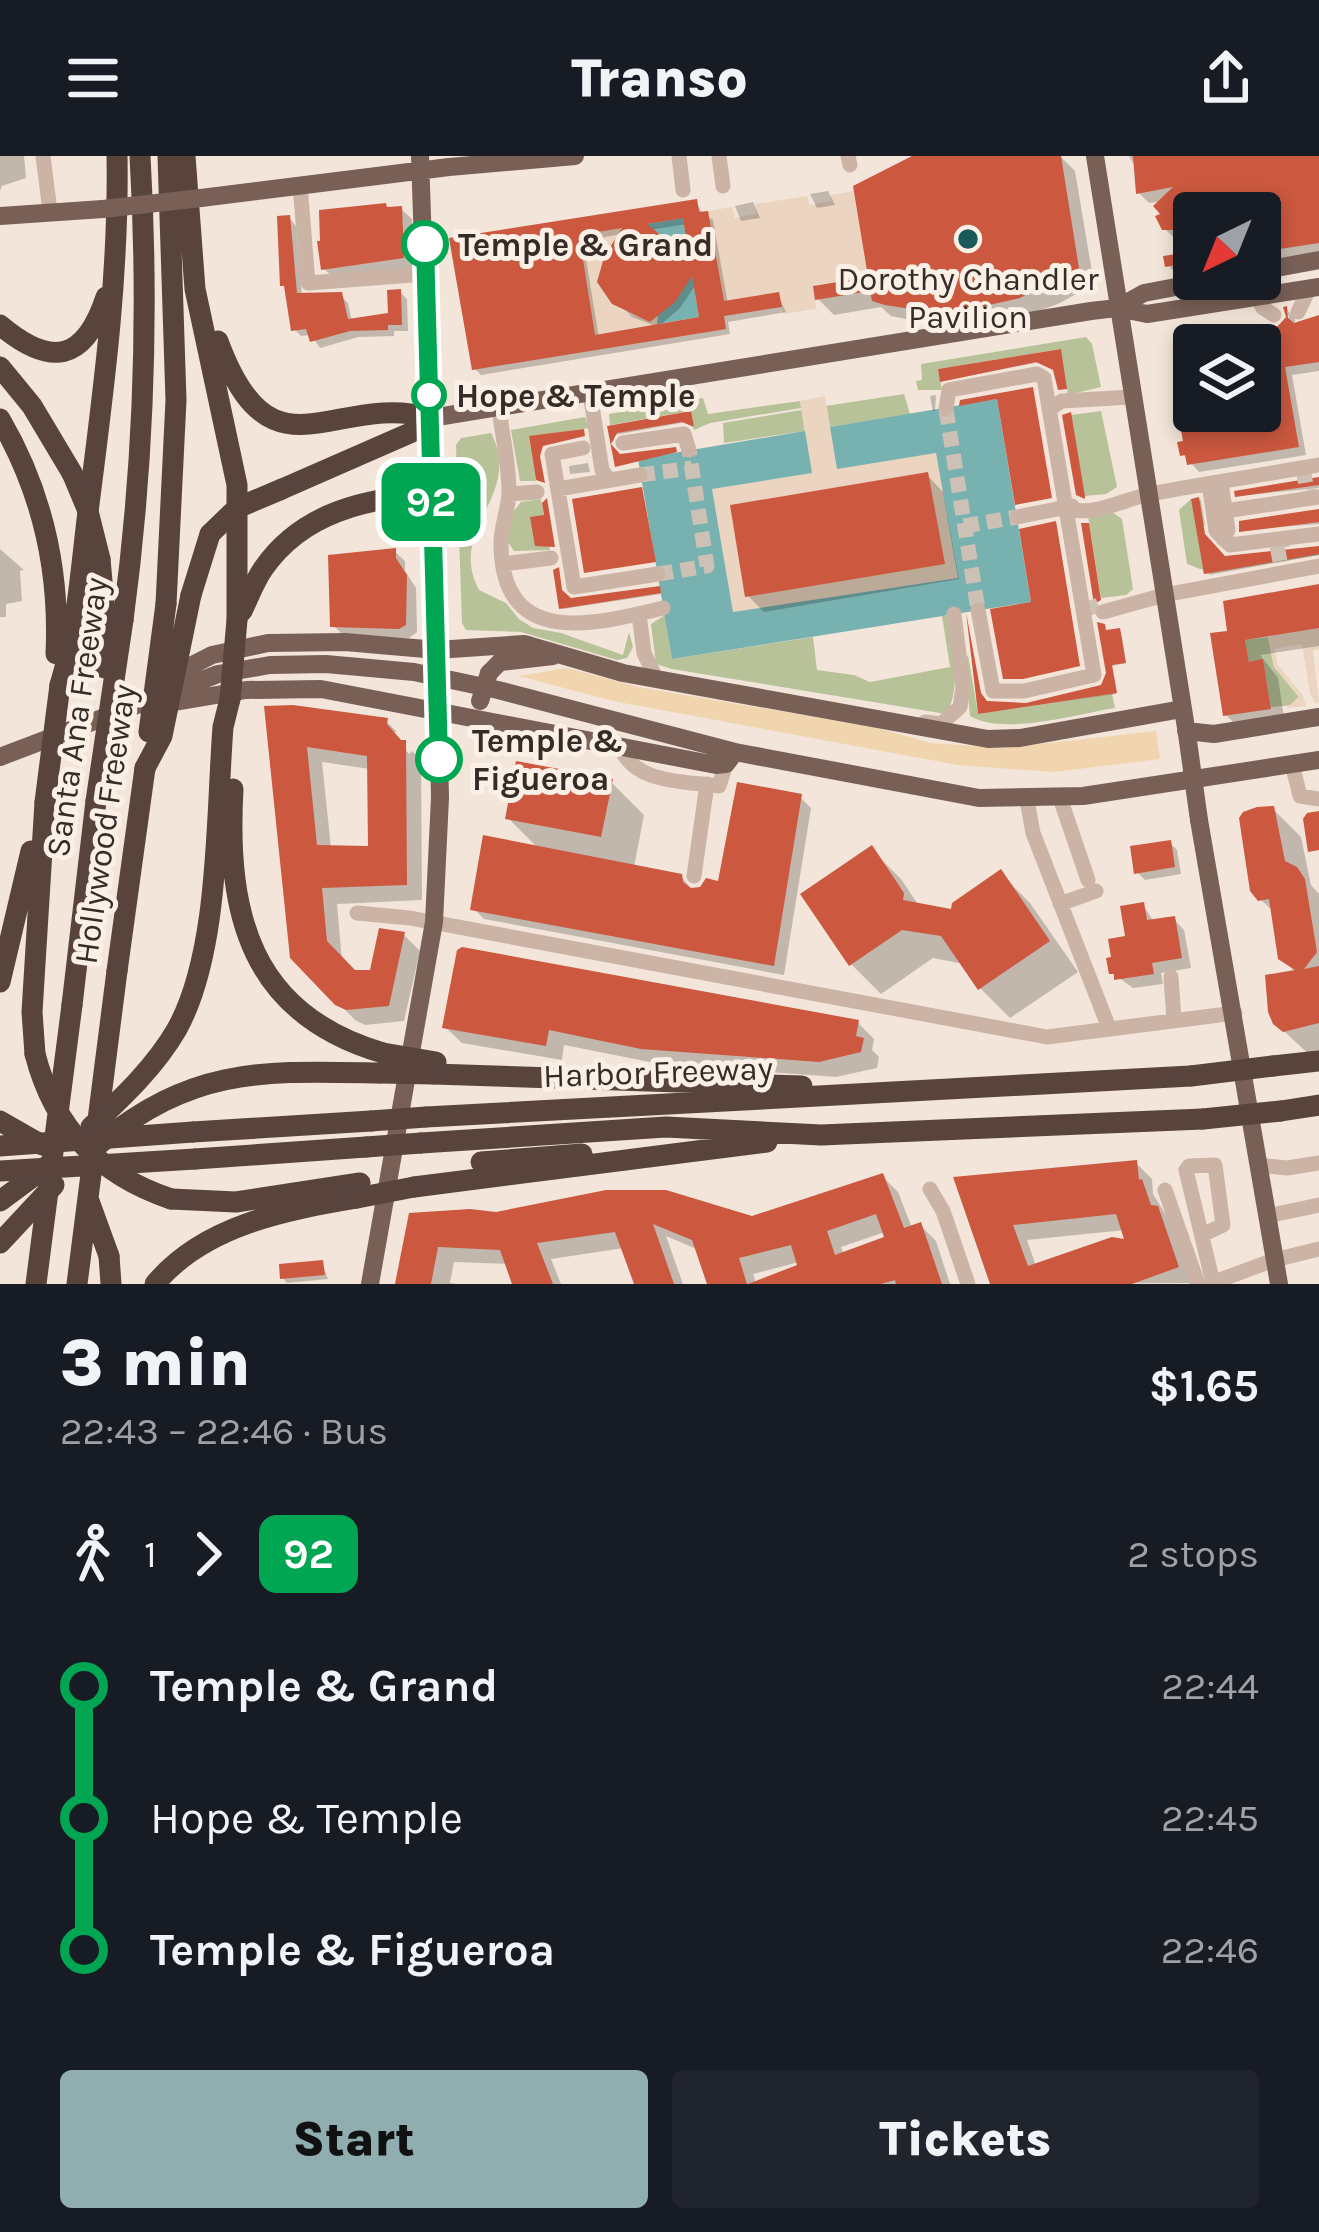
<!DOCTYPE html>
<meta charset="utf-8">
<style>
:root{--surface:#171b24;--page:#20242c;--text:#f1f3f6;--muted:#9ea1a6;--accent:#90aeb0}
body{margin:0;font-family:Karla,sans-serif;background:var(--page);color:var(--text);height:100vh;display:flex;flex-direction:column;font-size:45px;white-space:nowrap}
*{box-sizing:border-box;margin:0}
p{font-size:39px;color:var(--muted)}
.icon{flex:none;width:66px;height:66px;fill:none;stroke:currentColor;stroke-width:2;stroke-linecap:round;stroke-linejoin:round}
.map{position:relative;height:1128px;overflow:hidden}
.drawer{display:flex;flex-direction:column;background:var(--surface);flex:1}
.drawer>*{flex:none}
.badge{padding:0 24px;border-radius:18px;font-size:42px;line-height:78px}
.needle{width:78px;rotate:223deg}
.tools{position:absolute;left:1173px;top:36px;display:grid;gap:24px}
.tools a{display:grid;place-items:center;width:108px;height:108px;border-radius:12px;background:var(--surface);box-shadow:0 6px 18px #0003;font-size:60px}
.map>.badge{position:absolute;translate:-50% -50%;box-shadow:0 0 0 6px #fff}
.legs{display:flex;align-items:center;gap:18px;height:132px;padding:0 60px;font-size:39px}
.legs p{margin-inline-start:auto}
.headline{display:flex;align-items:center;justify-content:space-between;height:204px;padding:0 60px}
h1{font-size:66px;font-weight:800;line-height:90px}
.action{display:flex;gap:24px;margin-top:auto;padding:24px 60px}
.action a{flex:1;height:138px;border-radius:12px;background:var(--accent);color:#111;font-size:48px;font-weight:800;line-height:138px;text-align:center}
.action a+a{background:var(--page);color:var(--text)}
ul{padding:0 60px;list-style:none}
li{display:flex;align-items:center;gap:42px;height:132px;font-size:45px}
li i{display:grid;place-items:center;width:18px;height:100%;margin:0 15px;background:currentColor}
li i::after{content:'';width:30px;height:30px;margin:-15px;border:9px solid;border-radius:50%;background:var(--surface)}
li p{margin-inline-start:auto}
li:first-child i{background:linear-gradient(#0000 50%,currentColor 0)}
li:last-child i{background:linear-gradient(currentColor 50%,#0000 0)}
header{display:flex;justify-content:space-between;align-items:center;height:156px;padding:0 60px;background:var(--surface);font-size:54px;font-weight:800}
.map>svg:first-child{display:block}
.green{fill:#b7c299}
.sand{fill:#f0d5ae}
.plaza{fill:#ebd5c0;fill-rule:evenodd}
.water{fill:#77b1b0}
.shadow{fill:#0003;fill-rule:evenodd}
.building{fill:#cb583f;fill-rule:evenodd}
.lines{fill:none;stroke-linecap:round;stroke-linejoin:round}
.minor-tunnel{stroke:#cdc0b5;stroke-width:15;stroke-dasharray:15 8;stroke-linecap:butt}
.minor{stroke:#cbb4a5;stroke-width:15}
.major{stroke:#796057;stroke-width:18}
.highway{stroke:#58443d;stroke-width:21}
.major-bridge{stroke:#796057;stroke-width:18}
.highway-bridge{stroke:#58443d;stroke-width:21}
.line-1-casing{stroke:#fff;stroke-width:27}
.line-1{stroke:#00a651;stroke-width:18}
.poi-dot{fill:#1a595a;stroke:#faf0e6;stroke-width:4.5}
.stop-1-dot{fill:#fff;stroke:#00a651;stroke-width:6}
.labels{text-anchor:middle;stroke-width:10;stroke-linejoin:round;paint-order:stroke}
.stop-label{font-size:33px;font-weight:bold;fill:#362b27;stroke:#faf0e6;text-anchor:start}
.poi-label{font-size:33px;fill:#362b27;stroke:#faf0e6}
.street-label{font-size:33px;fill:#362b27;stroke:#faf0e6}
</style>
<header><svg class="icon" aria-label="menu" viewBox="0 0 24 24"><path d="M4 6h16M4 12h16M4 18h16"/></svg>Transo<svg class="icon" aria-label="share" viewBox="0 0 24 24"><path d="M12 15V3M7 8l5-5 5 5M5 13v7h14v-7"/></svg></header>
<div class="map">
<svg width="1319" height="1128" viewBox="0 0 1319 1128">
<rect width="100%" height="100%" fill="#f3e5d9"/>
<!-- green -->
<path class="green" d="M1086 181 1092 188 1101 231 1068 239 1060 193 938 213 942 234H918L916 225 922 224 921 208Z
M904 238 910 258 830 271 826 250Z
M703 242 708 258 800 245 801 252 710 267 694 274 690 255 610 269 609 258Z
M802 254 805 275 724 287 723 267Z
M1101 255 1117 331 1106 338 1085 340 1071 259Z
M585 261 589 272 529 281 536 325H520L511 274Z
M491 277C524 340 446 372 479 434L506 447 519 463 533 472 561 477 623 499 629 476 633 491 627 502 617 504 521 476 466 474 462 467 456 289 461 282Z
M541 343 550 394 514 395 507 385 513 356 521 346Z
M1191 343 1201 344 1205 369 1199 370 1204 403 1319 395V399L1204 418 1203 414 1187 408 1179 354Z
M1112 356 1122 363 1133 433 1126 439 1101 442 1088 360Z
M665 459 672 503 813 481 817 514 854 519 870 526 950 511 942 460H947C951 491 963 529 946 558L672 513 656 508 651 468Z
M1268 481 1274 511 1299 541 1294 549 1271 551 1263 504 1249 506 1245 484Z
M968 499 978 558 1112 538 1115 552C1077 558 1003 580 970 560L965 505Z"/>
<!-- sand -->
<path class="sand" d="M567 512 638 531 873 571 931 587 1005 592 1156 575 1160 603 1054 616 958 609 613 545 519 520Z"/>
<!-- plaza -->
<path class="plaza" d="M854 35 868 121 814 129 816 153 783 158 779 137 715 156 718 174 472 214 449 82 697 43 700 56 732 51 735 62 756 58 755 48 807 40 810 49 831 45V39ZM620 83 699 161 658 167V158L634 160 612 148 601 126 600 113 610 91Z
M1234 181 1235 189H1194V255H1233L1179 264 1172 188Z
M825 240 837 312 936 297 959 422 733 456 712 333 811 317 800 245ZM927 317 746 441 730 349Z
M1319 472V493L1313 495 1319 546 1315 547 1310 537 1302 488 1274 493 1278 509 1303 540 1306 550 1287 552 1299 540 1274 511 1268 481Z"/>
<!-- water -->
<path class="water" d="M683 62 699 161 657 168 658 158 681 137 642 69Z
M997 243 1031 446 672 503 638 303 805 275 812 317 712 333 733 456 958 422 936 297 837 313 830 271Z"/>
<!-- shadow -->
<path class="shadow" d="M0 0H24L26 22 2 30 0 35Z
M923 0H1060L1075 15 1094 128 1060 147 1018 163 979 169 942 170 891 160 881 151 834 159 818 143 872 124Z
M1129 0H1319V98L1260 107V57H1194V96L1190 84 1175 83 1164 72 1163 45 1149 47 1139 37 1137 14Z
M828 35 835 49 817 52 810 38Z
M696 46 703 58 713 64 728 148 778 140 786 156 728 166 730 178 481 219 475 213 453 85ZM687 68 693 110 649 74ZM622 78 624 153 632 161 658 171 680 152 696 128 702 163 599 182 583 85Z
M753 46 760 62 741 65 735 50Z
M401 53 412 63 413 112 335 123 324 113Z
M289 62 296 70 302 140H341L348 147 352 166 391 159 400 136 407 143 408 175H394V180L358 181 320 192 311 179 301 180 294 173Z
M1194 99V117L1178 120 1168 109Z
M1287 154 1295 162V173L1319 162V215L1292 219 1306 299 1199 316 1183 298 1186 287 1183 266 1260 255V189H1239L1280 173 1289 161Z
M1061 198 1067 233 1061 232 1056 214 1040 206 943 225Z
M936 239 935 255H933L930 240Z
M691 259 686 266 615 279 613 287 611 272Z
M588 307 590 316 570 318 569 310Z
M927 319 943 336 959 423 764 456 748 440Z
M1319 323V332L1238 340Z
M1319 356V368L1242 374Z
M1205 383 1224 403 1319 393V399L1209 419Z
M0 393 24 414 20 415 22 445 6 448V461H0Z
M394 395 405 405V415L416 432 417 476 409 482 344 480 333 469Z
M559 416 563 439 570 446 660 434 661 438 563 453Z
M1319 431V490L1260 499 1278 522 1285 568 1242 575 1226 559 1230 477Z
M1121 476 1126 507 1112 510 1116 538 981 557 982 542 986 548 1026 550 1103 531 1109 517 1106 477Z
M267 553 386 565 397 576H390L409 598 412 595 421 604 422 744 337 748 342 805 354 817H372L404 779 420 795 404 865 365 869 355 864 293 800ZM322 606 370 613 371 693 331 692Z
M611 626 644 659 634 711 681 720 692 734 720 728 800 641 811 652 784 819 484 763 474 753 539 693 508 662Z
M1273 653 1301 681 1311 729 1319 738V899L1313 902 1275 867 1296 817 1281 801 1274 756 1260 743Z
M1170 687 1177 694 1181 718 1145 724 1137 716Z
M871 693 901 723 919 750 954 756 1000 717 1030 747 1078 816 1010 862 980 832 964 808 933 802 881 838 851 808Z
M1143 749 1154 766 1174 763 1184 774 1191 812 1161 817 1163 828 1133 832 1112 817Z
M858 867 874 883 872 894 879 901 877 912 836 921 660 908 564 889 562 904 462 887 445 871Z
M1136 1007 1152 1023 1153 1038 1173 1070 1193 1127 992 1128 957 1024ZM1125 1074 1128 1087 1036 1110 1027 1084Z
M882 1020 898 1036 912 1072 920 1069 936 1085 950 1128H711L699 1094 666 1080 683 1128H637L624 1092 551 1103 561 1128H516L509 1108 454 1106 450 1127 457 1128H399L411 1060 752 1063ZM885 1076 887 1083 844 1099 841 1091ZM799 1106 801 1111 756 1127 753 1118Z
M322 1107 328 1123 287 1127 283 1122Z"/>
<!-- building -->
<path class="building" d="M912 0H1061L1079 112 1020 142 962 155H924L885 149 872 145 870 135 815 144 813 130 868 121 853 30Z
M1133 0H1319V87L1260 96V57H1194V106L1165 111 1163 100 1191 96 1185 74H1162L1155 60 1160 58 1153 50 1173 31 1136 38Z
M697 43 699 56 708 55 724 145 779 136 782 151 724 160 726 173 472 214 449 82ZM683 62 689 102 647 68ZM622 72 604 101 597 126 612 148 650 166 675 146 692 120 699 161 595 179 579 79Z
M386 47 387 51 402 50 404 102 321 114 317 85H320L319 54Z
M290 59 297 137 342 136 348 163 388 157 387 134 401 133 402 169H388V174L350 175 310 186 306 173 291 175 284 130H280L277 60Z
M1287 150 1288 162 1294 167 1319 159V206L1285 211 1299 291 1187 309 1185 299 1180 300 1177 286 1183 285 1179 264 1260 255V189H1235L1233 175 1278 170 1286 161 1283 151Z
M1061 193 1067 233 1058 234 1053 214 1036 206 940 226 938 213Z
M1033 231 1052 342 1015 349 997 243 959 250 960 244Z
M691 255 694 271 682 266 617 277 611 288 620 298 676 291 677 296 615 311 607 270Z
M1071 256 1085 340V343L1076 339 1062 259Z
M584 273 585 280 543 290 540 300 545 327 536 324 529 280Z
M928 316 945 408 745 441 730 349Z
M1319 321V329L1235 341 1234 335Z
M642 331 656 406 584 417 572 343Z
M1199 341 1205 378 1225 400 1319 390V398L1204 418 1191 343Z
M547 342 555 391 535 390 530 361 544 359 542 347Z
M1319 353V366L1239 376V365Z
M1056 365 1080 510 1023 523H1003L990 453 1031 446 1019 373Z
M1081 367H1089L1101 444 1094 448Z
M396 392V402L407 419 406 469 399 473 330 471 328 399Z
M559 411 562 434 571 442 660 430 661 437 559 453 553 414Z
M1319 428V472L1245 484 1249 506 1263 503 1271 553 1223 560 1210 477 1227 475 1223 445Z
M966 456 981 537 987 545 1026 547 1101 529 1106 517 1097 466 1105 468 1106 474 1120 472 1126 507 1112 509 1117 537 978 558Z
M293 549 388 562 387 568 401 584H406L407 729 322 732 327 785 355 814H370L379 772 405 776 389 850 346 854 335 849 290 802 264 550ZM307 591 367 600 368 690 317 689Z
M516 605 613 623 601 681 505 663Z
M737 626 802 638 774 810 470 754 483 679 682 718 683 726 691 732 700 731 706 722 718 725Z
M1274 650 1285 705 1297 711 1305 723 1317 796 1304 813 1319 810V867L1283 876 1273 868 1268 856 1265 819 1295 814 1278 803 1269 743 1258 745 1250 735 1239 662 1243 656 1257 651Z
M1319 655V694L1308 696 1303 663 1307 657Z
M1171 684 1175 711 1134 718 1130 690Z
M872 689 904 737 903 744 951 753 952 747 1001 713 1050 785 978 834 941 780 902 774 849 810 800 738Z
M1144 746 1147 764 1175 760 1182 802 1152 807 1154 818 1114 824V818H1109L1106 802 1111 801 1108 783 1125 780 1120 750Z
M462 791 859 864 856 880 864 882 861 896 819 906 641 893 549 874 546 890 442 872 457 794Z
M1137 1004 1139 1024 1142 1023 1151 1049 1158 1050 1179 1111 1132 1128H990L953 1021ZM1116 1058 1124 1083 1112 1081 1028 1110 1013 1069Z
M883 1017 904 1072 921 1066 942 1128H896L895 1124 881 1128H748L797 1109 791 1089 739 1102 747 1128H707L692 1084 653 1068 674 1128H634L615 1076 537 1087 553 1128H512L500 1094 438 1091 431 1128H395L409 1057 470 1053 496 1056 606 1034H666L752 1060ZM876 1058 884 1081 835 1099 827 1075Z
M323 1104 325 1119 280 1123 279 1108Z"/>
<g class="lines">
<!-- minor-tunnel -->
<path class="minor-tunnel" d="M946 253 978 454
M1303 312 1308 341 1319 340
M640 319 692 312
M964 370 1017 361
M1280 405 1276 385 1289 383
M658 418 707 410 689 294
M1084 454 1102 448"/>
<!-- minor -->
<path class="minor" d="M43 0 50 55
M679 0 683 34
M719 0 723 30
M848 0 850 9
M300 29 308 127 426 118
M1256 140 1263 152 1274 159
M1298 156 1309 133
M590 237 602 314 609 324
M499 252C502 279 509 307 509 335 509 353 500 371 501 390 503 492 594 469 663 452
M1051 252 1062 245 1131 241
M946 253 949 234 1037 218 1044 222 1094 519 1024 535H993L978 454
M623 287 684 278 689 294
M583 292 552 298 574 431 658 418
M1221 326 1228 374 1223 383
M1209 328 1216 375 1230 389 1319 378
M558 333 640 319
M509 338 537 336
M1067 352C1093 362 1124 343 1150 338 1206 327 1263 319 1319 309
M1225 355 1319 341
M1017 361 1072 350
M503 408 551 402
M1103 456 1164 439 1319 410
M639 458 644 497 655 520 664 523
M925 566 941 568 960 551 963 531 954 458
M620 590C633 628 685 625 719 630L726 608
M1292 608 1300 640 1319 643
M1060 642 1088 724
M1027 644 1033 677 1109 872
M694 720 707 628
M1060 748 1096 735
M357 757 410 762 1047 881 1235 857
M1171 821 1174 864
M1258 1009 1287 1012 1319 1007
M930 1033 943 1055 968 1128
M1165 1034 1198 1128
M1267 1060 1319 1049
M1202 1079 1223 1069 1215 1009 1189 1010 1186 1014 1213 1127
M1209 1128 1274 1104 1319 1093"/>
<!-- major -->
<path class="major" d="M420 0 437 505
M1095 0 1187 578
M201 42 449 11 575 0
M0 60 103 53
M1260 115 1319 104
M1117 152 1144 137 1218 123
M431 262 1091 155 1117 152 1147 158 1319 131
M489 517 500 506 553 500
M169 521 212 499 268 487 345 486 437 494 524 488 623 517 988 583 1020 582 1182 553
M157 549 246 534 321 533 716 609 726 608 735 596
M1186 575 1214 578 1319 561
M0 601 218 518 270 509 326 508 414 516 498 534 735 596 979 642 1083 640 1319 604
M1199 664 1279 1128
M370 1128 434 766 440 642 438 548"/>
<!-- highway -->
<path class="highway" d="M185 0 195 133 237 329V464
M0 169C50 211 84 207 106 141
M218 185C272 332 334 234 431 262
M0 211 32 250 72 317
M0 263C42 335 60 414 56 498
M282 333 410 277 431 262
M100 403 106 470
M191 439 210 378
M166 448 176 244 168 0
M242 455C249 441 254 426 263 413 302 356 367 342 431 338
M123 464C144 309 149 157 140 0
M60 529C78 471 81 408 89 348 104 231 119 118 117 0
M233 633C226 758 250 858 383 897
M117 815 145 612
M0 826 31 695
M72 849 96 645
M35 898 32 856 45 646
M1273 910 1319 905
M434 918 802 930
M1281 955 1319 949
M426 961 1191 920
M91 971C123 941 155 911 177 873 220 795 216 660 223 571L230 543
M193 976 371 965
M421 987 666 971 821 979 1203 963
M99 988C195 910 262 915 380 917
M195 1003 366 991
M481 1006 582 998
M414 1031 767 986
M171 1043 236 1046 360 1027
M0 1045 50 1008
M0 1087 54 1029
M109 1100 111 1128
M155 1128C204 1069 286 1054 357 1042"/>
<!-- major-bridge -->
<path class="major-bridge" d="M103 53 201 42
M437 506V537
M480 545 489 517
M1187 578 1199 664"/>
<!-- highway-bridge -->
<path class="highway-bridge" d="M72 317 88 355 100 403
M210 378 237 352 282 333
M104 512 106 470
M230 543 237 464
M149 576 166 448
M145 612 162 580 191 439
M96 645 123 464
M45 646 60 529
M383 897 436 906
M35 898C54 972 99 1019 171 1043
M380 917 434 918
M1191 920 1273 910
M1203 963 1281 955
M0 965 42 989
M371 965 426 961
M0 990 193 976
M366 991 421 987
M0 1015 195 1003
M357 1042 414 1031
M89 1045 109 1100
M36 1128 72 849
M77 1128 117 815"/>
</g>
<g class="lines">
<defs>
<path id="line-1" d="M425 88 439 603"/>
</defs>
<!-- line-1 casing -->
<use href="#line-1" class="line-1-casing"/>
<!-- line-1 -->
<use href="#line-1" class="line-1"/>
</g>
<!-- markers -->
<circle class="poi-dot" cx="968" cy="83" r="12"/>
<g class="stop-1-dot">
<circle cx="425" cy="88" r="21"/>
<circle cx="429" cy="239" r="15"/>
<circle cx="439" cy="603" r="21"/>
</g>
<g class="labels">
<!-- stop labels -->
<g class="stop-label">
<text x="458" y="100">Temple &amp; Grand</text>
<text x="456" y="251">Hope &amp; Temple</text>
<text x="472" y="596">Temple &amp;<tspan x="472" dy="38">Figueroa</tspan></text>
</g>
<!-- poi labels -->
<g class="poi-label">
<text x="968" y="134">Dorothy Chandler<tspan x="968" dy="38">Pavilion</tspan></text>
</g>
<!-- street labels -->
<g class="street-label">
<text transform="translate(76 561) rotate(-82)" y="12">Santa Ana Freeway</text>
<text transform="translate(104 668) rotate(-82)" y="12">Hollywood Freeway</text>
<text transform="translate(658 915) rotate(-2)" y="12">Harbor Freeway</text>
</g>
</g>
</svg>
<div class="tools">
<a><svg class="needle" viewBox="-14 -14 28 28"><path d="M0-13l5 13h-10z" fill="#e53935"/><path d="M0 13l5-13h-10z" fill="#9ea1a6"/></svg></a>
<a><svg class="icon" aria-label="layers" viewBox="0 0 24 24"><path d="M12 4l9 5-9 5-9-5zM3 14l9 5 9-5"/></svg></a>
</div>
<b class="badge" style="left:431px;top:346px;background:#00a651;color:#fff">92</b>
</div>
<section class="drawer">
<div class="headline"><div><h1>3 min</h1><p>22:43 – 22:46 · Bus</p></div><b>$1.65</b></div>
<div class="legs"><svg class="icon" aria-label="walk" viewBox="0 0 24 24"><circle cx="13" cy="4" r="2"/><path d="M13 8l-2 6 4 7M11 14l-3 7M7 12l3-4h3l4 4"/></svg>1<svg class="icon" aria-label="forward" viewBox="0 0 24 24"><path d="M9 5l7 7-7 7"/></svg><b class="badge" style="background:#00a651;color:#fff">92</b><p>2 stops</p></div>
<ul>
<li><i style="color:#00a651"></i><b>Temple &amp; Grand</b><p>22:44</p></li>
<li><i style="color:#00a651"></i><span>Hope &amp; Temple</span><p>22:45</p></li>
<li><i style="color:#00a651"></i><b>Temple &amp; Figueroa</b><p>22:46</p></li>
</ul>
<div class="action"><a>Start</a><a>Tickets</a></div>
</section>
